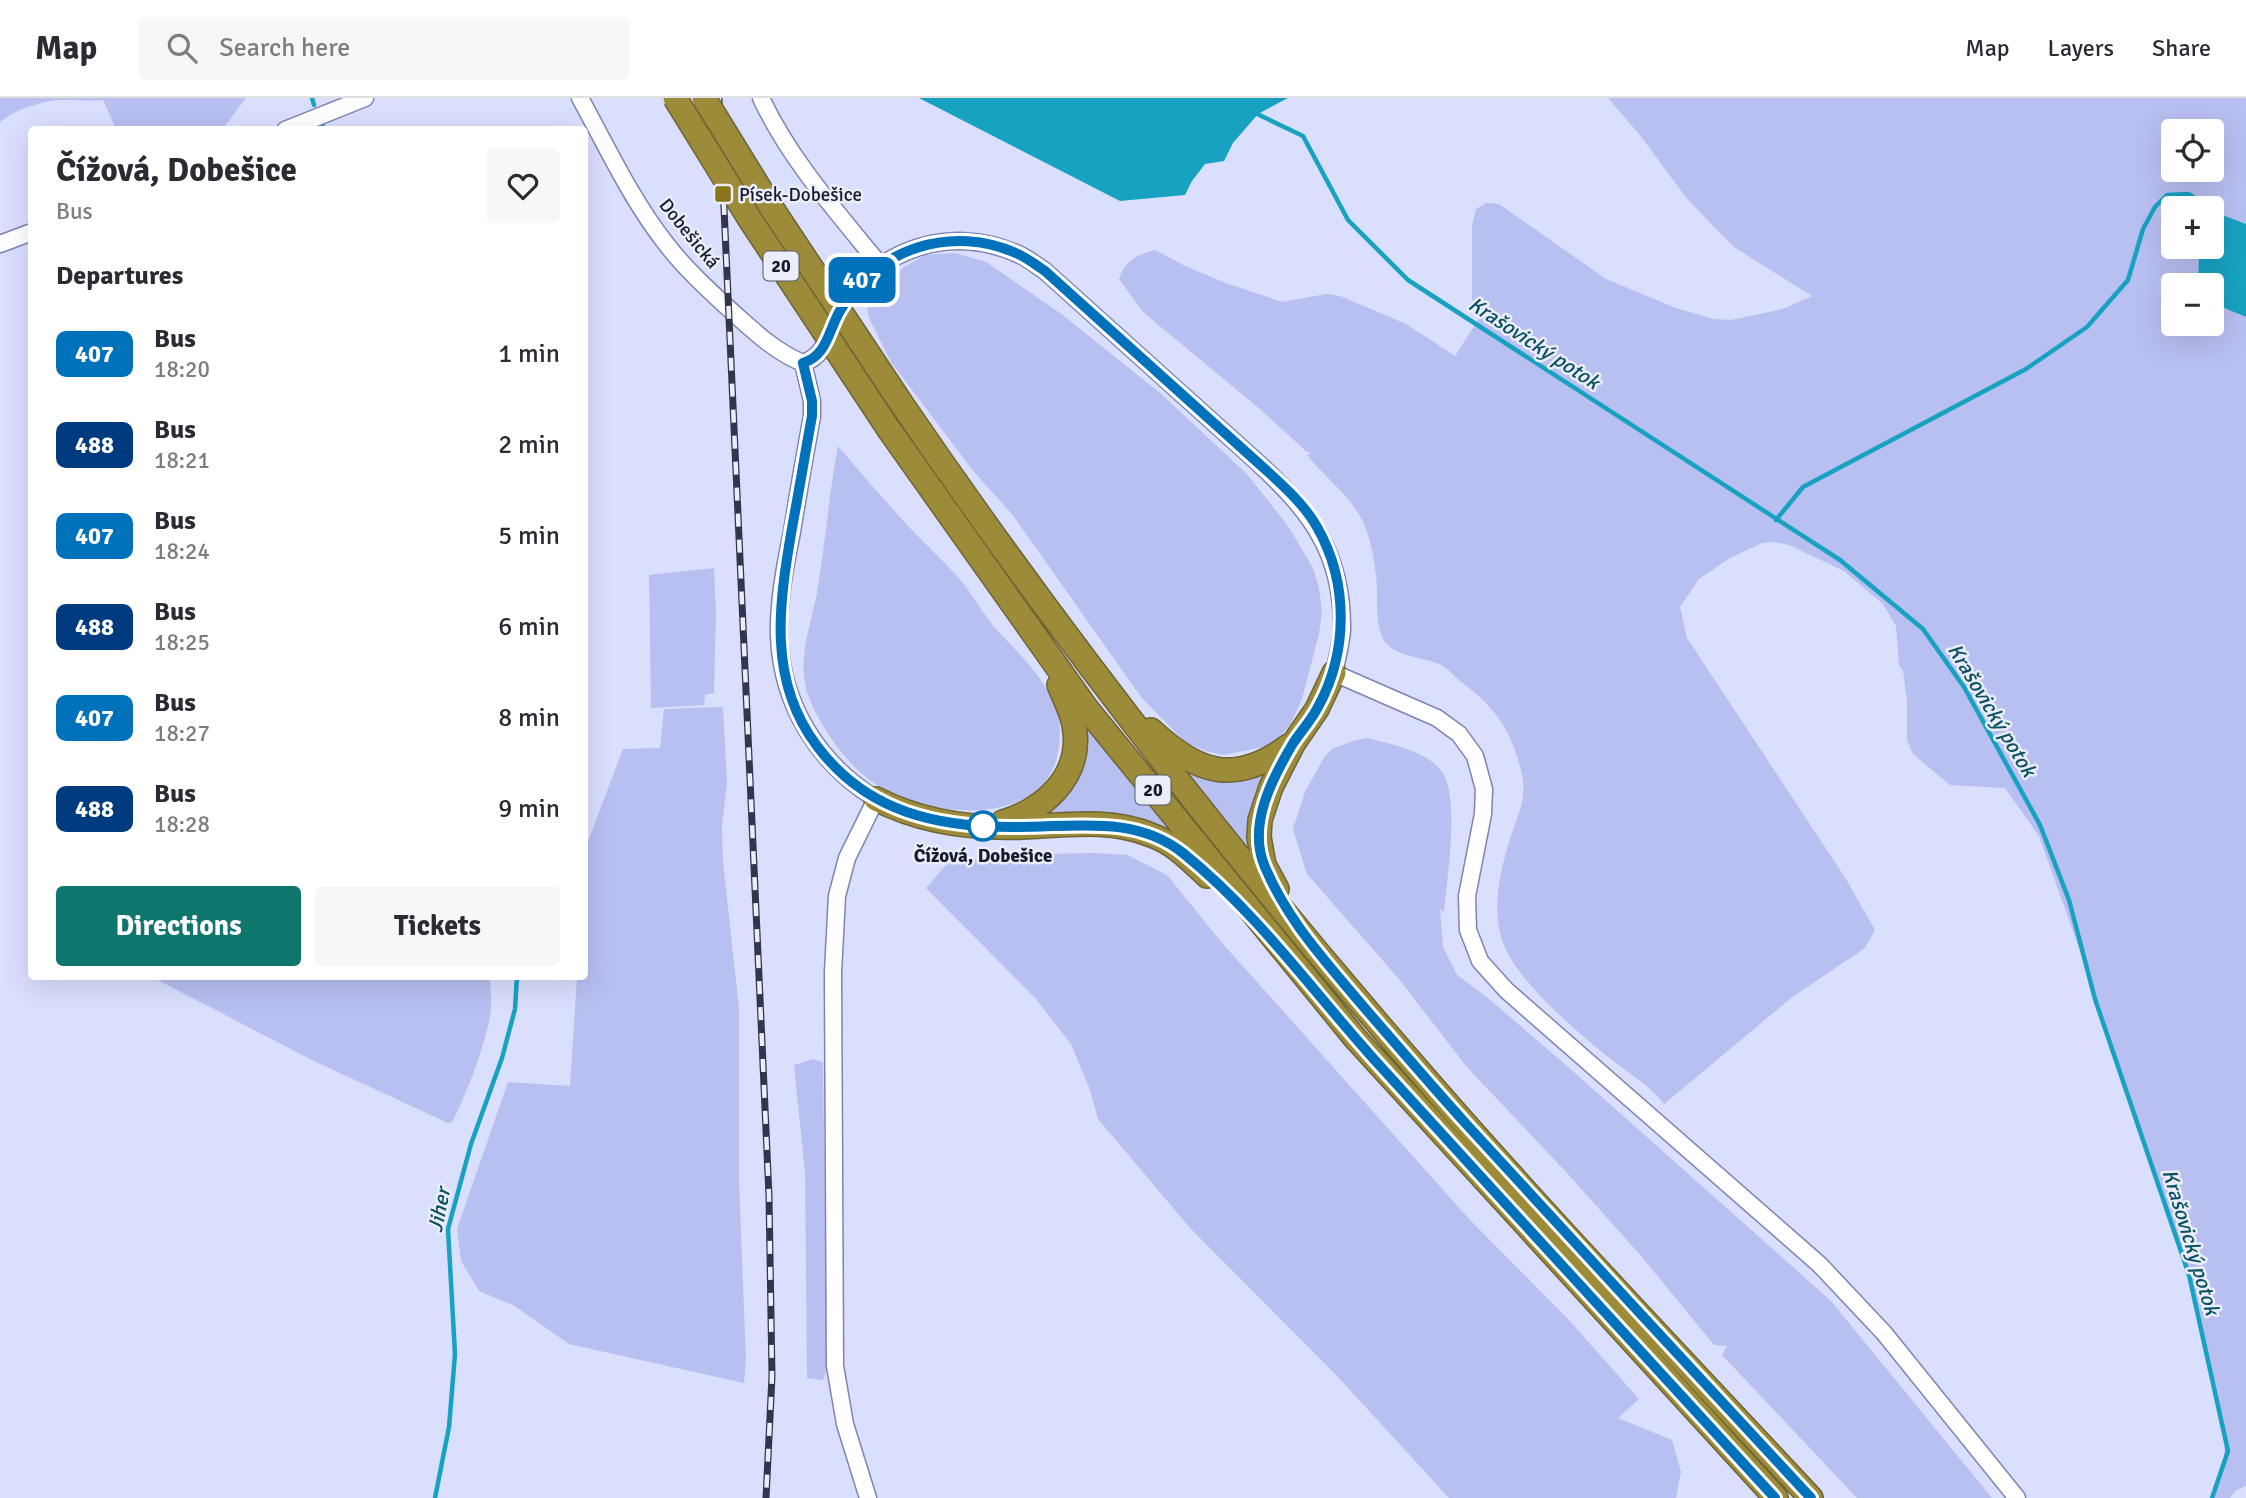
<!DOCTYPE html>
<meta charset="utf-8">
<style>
:root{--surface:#fff;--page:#f7f7f7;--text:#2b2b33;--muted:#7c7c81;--line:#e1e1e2;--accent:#0f766e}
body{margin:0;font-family:Signika,sans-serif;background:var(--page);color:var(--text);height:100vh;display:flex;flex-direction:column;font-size:26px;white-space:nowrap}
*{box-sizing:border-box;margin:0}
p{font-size:23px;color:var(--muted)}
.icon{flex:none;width:38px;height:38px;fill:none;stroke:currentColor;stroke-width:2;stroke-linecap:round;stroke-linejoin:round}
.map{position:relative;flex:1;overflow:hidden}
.drawer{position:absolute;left:28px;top:28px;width:560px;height:854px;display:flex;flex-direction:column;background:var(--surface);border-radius:7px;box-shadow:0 7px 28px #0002}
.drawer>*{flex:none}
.badge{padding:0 14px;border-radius:10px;font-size:24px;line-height:46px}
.buttons{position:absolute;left:2161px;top:21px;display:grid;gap:14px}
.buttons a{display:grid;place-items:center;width:63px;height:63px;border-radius:7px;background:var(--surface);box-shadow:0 7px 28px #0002;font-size:35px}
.map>.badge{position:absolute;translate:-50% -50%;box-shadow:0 0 0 4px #fff}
h2{padding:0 28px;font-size:26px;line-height:63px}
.round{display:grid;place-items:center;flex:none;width:74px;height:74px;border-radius:7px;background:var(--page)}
.overview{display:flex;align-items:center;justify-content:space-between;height:119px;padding:0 28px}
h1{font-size:33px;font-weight:800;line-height:52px}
.button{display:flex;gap:14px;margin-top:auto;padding:14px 28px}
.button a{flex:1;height:80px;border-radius:7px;background:var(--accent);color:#fff;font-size:28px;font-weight:800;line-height:80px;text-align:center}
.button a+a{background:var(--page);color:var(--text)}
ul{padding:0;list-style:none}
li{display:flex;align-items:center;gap:21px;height:91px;padding:0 28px}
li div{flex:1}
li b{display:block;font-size:26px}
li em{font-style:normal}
li .badge{min-width:77px;font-weight:700;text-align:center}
header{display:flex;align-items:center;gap:42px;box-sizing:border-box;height:98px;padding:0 35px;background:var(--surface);border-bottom:2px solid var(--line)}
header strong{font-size:33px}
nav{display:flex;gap:38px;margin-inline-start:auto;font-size:24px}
.search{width:490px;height:63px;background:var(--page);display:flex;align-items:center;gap:18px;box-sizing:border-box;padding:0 24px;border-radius:7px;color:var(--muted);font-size:26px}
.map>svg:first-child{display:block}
.green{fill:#b8bff1;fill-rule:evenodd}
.water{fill:#18a2c1}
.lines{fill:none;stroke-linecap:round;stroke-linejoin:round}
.stream{stroke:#18a2c1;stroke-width:4.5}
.minor-casing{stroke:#7d84b4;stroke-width:19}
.highway-casing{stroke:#6e6435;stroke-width:26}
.minor{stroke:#fff;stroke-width:16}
.highway{stroke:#9c8c39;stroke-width:23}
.rail-casing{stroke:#33354a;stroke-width:7}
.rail{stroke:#ebedf8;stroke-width:4.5;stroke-dasharray:13;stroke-linecap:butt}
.highway-bridge-casing{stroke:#6e6435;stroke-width:26;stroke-linecap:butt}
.highway-bridge{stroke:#9c8c39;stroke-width:23}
.line-casing{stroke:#fff;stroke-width:16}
.line{stroke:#0072bc;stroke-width:10}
.poi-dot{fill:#87761a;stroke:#ebedf8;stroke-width:2.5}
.stop-dot{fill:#fff;stroke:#0072bc;stroke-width:3.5}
.labels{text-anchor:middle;stroke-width:5;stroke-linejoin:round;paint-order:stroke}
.shield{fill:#ebedf8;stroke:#57596a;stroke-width:2}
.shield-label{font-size:18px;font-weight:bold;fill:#181a2d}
.poi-label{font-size:19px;fill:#181a2d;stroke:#ebedf8;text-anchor:start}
.street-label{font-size:19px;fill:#181a2d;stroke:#ebedf8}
.stop-label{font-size:19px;font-weight:bold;fill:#181a2d;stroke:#ebedf8}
.water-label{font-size:21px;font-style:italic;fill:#095162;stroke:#ebedf8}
</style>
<header>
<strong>Map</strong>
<div class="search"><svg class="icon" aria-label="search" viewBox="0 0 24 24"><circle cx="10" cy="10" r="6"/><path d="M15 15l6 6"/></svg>Search here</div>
<nav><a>Map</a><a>Layers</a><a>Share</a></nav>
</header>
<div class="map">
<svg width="2246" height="1400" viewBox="0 0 2246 1400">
<rect width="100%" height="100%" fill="#dadffe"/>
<!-- green -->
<path class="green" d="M0 0H246L222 32 116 31 103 2C87 4 73 1 58 2 38 4 15 12 0 24Z
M1608 0H2246V126L2212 113V110H2174V149H2199L2198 187H2174V226H2212V205L2246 219V1388L2235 1393 2230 1400H2212L2222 1377 2226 1336 2193 1194 2098 903 2039 738 2005 690 1950 687 1913 656 1907 642V603L1903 573 1899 567 1896 528 1883 506 1844 473 1789 447 1774 444 1762 445 1730 460 1699 481 1680 509 1687 540 1846 781 1875 832 1865 850 1791 900 1664 1006C1650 988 1630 976 1612 962 1578 935 1525 890 1506 852 1489 816 1500 773 1511 738 1518 717 1527 699 1522 677 1512 632 1496 610 1460 583 1454 578 1447 569 1439 566 1423 559 1398 559 1386 545 1373 528 1379 499 1376 478 1374 460 1370 438 1362 422 1349 396 1324 379 1307 357L1311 355 1307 354 1261 312 1144 215 1119 181C1126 162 1136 157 1155 152L1185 168 1226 185 1282 204 1326 196 1340 198 1406 226 1455 258 1482 216 1472 202V127L1476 111 1486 105 1499 106 1606 181 1676 210 1714 221 1731 222 1783 211 1812 198 1734 149 1688 102 1639 36ZM2174 33H2212V72H2174Z
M955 155 986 164 1060 215 1160 295 1247 376 1288 428 1313 470 1319 490 1322 514 1319 536 1302 601 1290 627 1272 647 1224 657 1206 653 1185 644 1141 599 1012 416 974 374 891 264 869 220 867 210 875 196 904 169 926 157Z
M838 348C861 375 884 402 908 428 926 447 946 465 963 485 975 500 984 518 997 532 1021 558 1047 581 1058 617 1061 629 1060 643 1058 654 1045 730 930 720 880 689 849 671 818 627 807 594 797 561 811 527 817 495 825 446 829 397 838 348Z
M714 470 716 514 714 595 705 597 704 607 651 610 649 477Z
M723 609 727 685 722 727 723 763 739 911V1083L746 1262 744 1285 569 1246 513 1207 479 1193 461 1163 457 1131 508 984 570 988 577 879 584 878 585 751 623 651 660 650 664 611Z
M1082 621 1171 735 1035 721Z
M1367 640C1389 645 1433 655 1444 677 1459 706 1447 781 1444 814L1440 811 1443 849 1457 877 1488 900 1575 975 1831 1203 1992 1400H1857L1722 1257 1727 1248 1714 1247 1642 1159 1567 1075 1466 968 1399 881 1307 776 1293 731 1305 694 1325 658 1332 651 1353 643Z
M1277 665 1255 760 1180 667Z
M1095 755 1127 757 1167 777 1223 846 1470 1122 1568 1221 1639 1301 1618 1320 1672 1342 1681 1374 1676 1400H1449L1338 1279 1190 1130 1098 1021 1089 989 1071 946 1036 901 926 790 945 768 959 760 1002 764 1050 756Z
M152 879H490C490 889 492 901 491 911 488 941 466 998 452 1024L448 1025 314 963Z
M813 961 823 964 827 1270 823 1282 807 1280 805 1075 794 967Z"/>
<!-- water -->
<path class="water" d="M919 0H1288L1258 16 1233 45 1224 63 1205 66 1192 83 1185 97 1120 103Z
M2212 113 2246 126V219L2212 205V187H2198L2199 149H2212Z"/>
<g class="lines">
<!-- stream -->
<path class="stream" d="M312 0 314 7
M1253 14 1303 38 1348 122 1408 182 1840 462 1923 531 1964 589 2040 727 2069 802 2095 901 2189 1177 2228 1353 2212 1400
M322 27 325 32
M1776 422 1803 389 2026 271 2087 229 2128 182 2143 131 2155 109 2167 97 2189 96 2210 110
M435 1400 449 1329 455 1256 448 1131 471 1046 502 960 515 911 517 878"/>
<defs>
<path id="minor" d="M580 0C607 49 632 103 667 147 687 173 714 197 738 219 758 237 778 255 803 265
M761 0C790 62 837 114 880 167
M285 32 365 0
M0 146 32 134
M803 265C828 257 828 232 841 211 877 150 952 126 1018 156 1027 160 1036 167 1045 173L1256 363C1310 413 1343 454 1342 532 1341 546 1337 561 1334 575L1437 620 1459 636 1475 658 1484 691 1483 716 1467 798 1468 832 1480 863 1506 892 1820 1167 1884 1235 2017 1400
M803 265 812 303V318C805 357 798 395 792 434 785 468 778 504 779 539 782 608 819 666 876 701L847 760 837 798 833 874 835 1268 845 1326 868 1400"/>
<path id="highway" d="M901 305C1064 544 1242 771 1433 989 1555 1129 1684 1264 1811 1400
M890 333 1087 611 1355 940 1776 1400
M1151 632C1198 676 1235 688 1290 647
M876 701C921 724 972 731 1023 729 1065 727 1111 720 1151 737 1174 745 1190 762 1207 778
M1003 724C1043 712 1080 680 1075 634 1074 617 1065 602 1059 587
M1277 791 1264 767 1259 739 1260 722 1271 689 1293 646 1317 611 1334 575"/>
</defs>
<!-- minor casing -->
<use href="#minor" class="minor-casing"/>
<!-- highway casing -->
<use href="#highway" class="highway-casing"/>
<!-- minor -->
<use href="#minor" class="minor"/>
<!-- highway -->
<use href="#highway" class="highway"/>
<defs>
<path id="rail" d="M719 0 769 1098 772 1278 766 1400"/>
</defs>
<!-- rail casing -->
<use href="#rail" class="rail-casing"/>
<!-- rail -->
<use href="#rail" class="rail"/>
<defs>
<path id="highway-bridge" d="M675 0 749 120 890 333
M704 0 771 109 901 305"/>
</defs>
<!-- highway-bridge casing -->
<use href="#highway-bridge" class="highway-bridge-casing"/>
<!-- highway-bridge -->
<use href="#highway-bridge" class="highway-bridge"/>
</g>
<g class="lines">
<defs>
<path id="line" d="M1775 1400C1644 1257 1512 1113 1381 969 1315 897 1260 817 1183 755 1135 717 1075 729 1019 729 939 730 867 715 817 648 767 582 779 506 792 430 799 393 805 356 812 318V303L803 265C828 257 828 232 841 211 877 150 952 126 1018 156 1027 160 1036 167 1045 173L1256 363C1278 383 1303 404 1317 429 1349 485 1348 554 1318 609 1311 623 1300 634 1292 647 1272 681 1247 728 1265 769 1287 821 1321 858 1357 901 1394 944 1430 986 1468 1028 1582 1152 1696 1277 1811 1400"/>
</defs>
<!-- line casing -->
<use href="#line" class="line-casing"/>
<!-- line -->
<use href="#line" class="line"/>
</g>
<!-- markers -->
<rect class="poi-dot" x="714" y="87" width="18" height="18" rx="3.5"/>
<circle class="stop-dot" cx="983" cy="728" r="14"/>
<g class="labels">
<!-- shield labels -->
<g class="shield">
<rect x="763.5" y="153.5" width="35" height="29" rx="5"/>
<rect x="1135.5" y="677.5" width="35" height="29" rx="5"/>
</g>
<g class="shield-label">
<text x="781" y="174">20</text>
<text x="1153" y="698">20</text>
</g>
<!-- poi labels -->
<g class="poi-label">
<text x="739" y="103">Písek-Dobešice</text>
</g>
<!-- street labels -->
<g class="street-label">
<text transform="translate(690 135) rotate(51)" y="7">Dobešická</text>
</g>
<!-- stop labels -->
<g class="stop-label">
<text x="983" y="764">Čížová, Dobešice</text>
</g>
<!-- water labels -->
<g class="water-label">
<text transform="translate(1534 245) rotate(33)" y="7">Krašovický potok</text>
<text transform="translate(1992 612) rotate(59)" y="7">Krašovický potok</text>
<text transform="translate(439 1112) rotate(-79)" y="7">Jiher</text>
<text transform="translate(2191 1144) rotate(73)" y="7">Krašovický potok</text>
</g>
</g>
</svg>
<div class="buttons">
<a><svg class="icon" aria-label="locate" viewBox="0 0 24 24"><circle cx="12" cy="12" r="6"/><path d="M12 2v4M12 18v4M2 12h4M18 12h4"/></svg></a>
<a>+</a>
<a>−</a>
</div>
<b class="badge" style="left:862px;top:182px;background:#0072bc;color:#fff">407</b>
<section class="drawer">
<div class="overview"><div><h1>Čížová, Dobešice</h1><p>Bus</p></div><a class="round"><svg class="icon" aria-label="heart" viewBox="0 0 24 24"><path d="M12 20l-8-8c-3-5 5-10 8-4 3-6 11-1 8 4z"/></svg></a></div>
<h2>Departures</h2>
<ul>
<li><span class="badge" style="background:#0072bc;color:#fff">407</span><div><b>Bus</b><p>18:20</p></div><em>1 min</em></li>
<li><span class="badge" style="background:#003b80;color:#fff">488</span><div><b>Bus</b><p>18:21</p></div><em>2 min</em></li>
<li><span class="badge" style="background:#0072bc;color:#fff">407</span><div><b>Bus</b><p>18:24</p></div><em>5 min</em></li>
<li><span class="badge" style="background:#003b80;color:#fff">488</span><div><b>Bus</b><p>18:25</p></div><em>6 min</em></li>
<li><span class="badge" style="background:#0072bc;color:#fff">407</span><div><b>Bus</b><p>18:27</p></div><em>8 min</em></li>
<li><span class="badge" style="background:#003b80;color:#fff">488</span><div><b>Bus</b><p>18:28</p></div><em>9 min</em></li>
</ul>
<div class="button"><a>Directions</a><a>Tickets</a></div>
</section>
</div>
